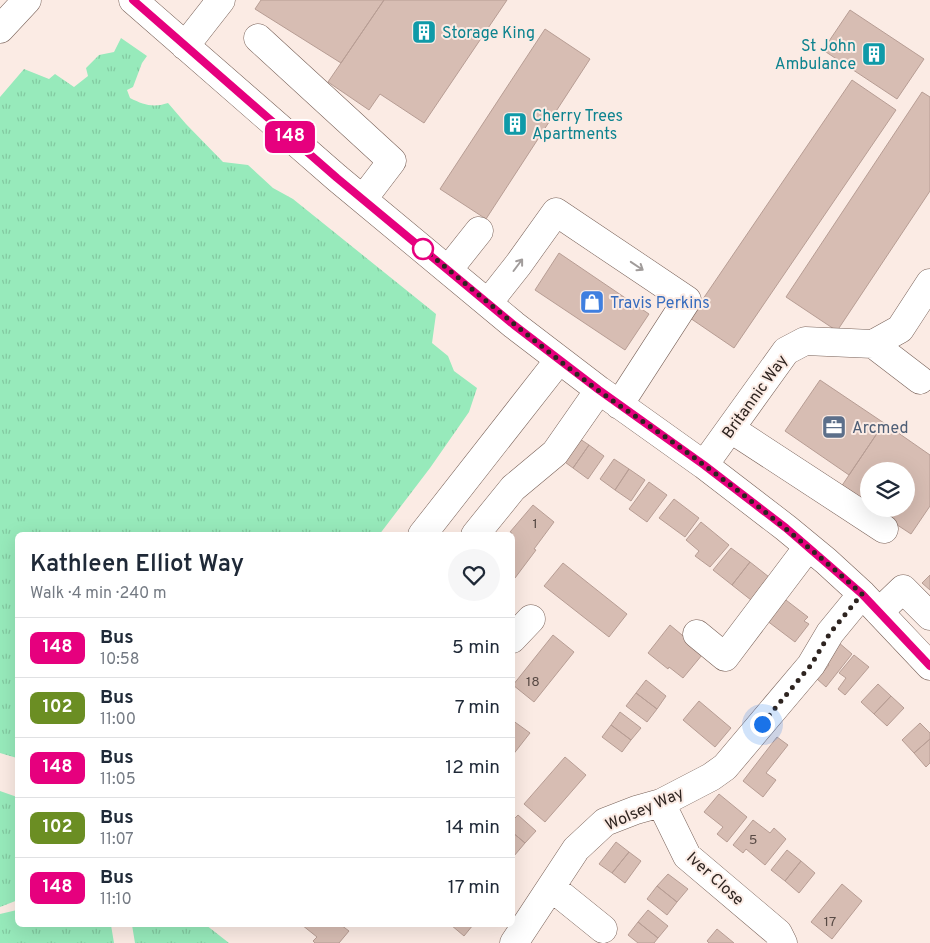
<!DOCTYPE html>
<meta charset="utf-8">
<style>
:root{--surface:#fff;--page:#f6f6f7;--text:#1f2937;--muted:#747a83;--line:#e0e1e3}
body{margin:0;font-family:Overpass,sans-serif;background:var(--page);color:var(--text);height:100vh;display:flex;flex-direction:column;font-size:19px;white-space:nowrap}
*{box-sizing:border-box;margin:0}
p{font-size:16px;color:var(--muted)}
.icon{flex:none;width:28px;height:28px;fill:none;stroke:currentColor;stroke-width:2;stroke-linecap:round;stroke-linejoin:round}
.map{position:relative;flex:1;overflow:hidden}
.sheet{position:absolute;left:15px;top:532px;width:500px;height:395px;display:flex;flex-direction:column;background:var(--surface);border-radius:8px;box-shadow:0 5px 20px #0002}
.sheet>*{flex:none}
.badge{padding:0 10px;border-radius:8px;font-size:18px;line-height:32px}
.buttons{position:absolute;left:860px;top:462px;display:grid;gap:10px}
.buttons a{display:grid;place-items:center;width:55px;height:55px;border-radius:50%;background:var(--surface);box-shadow:0 5px 20px #0002;font-size:25px}
.you{position:absolute;width:25px;height:25px;margin:-12px;border:4px solid #fff;border-radius:50%;background:#1a73e8;box-shadow:0 0 0 8px #1a73e833}
.map>.badge{position:absolute;translate:-50% -50%;box-shadow:0 0 0 2px #fff}
.round{display:grid;place-items:center;flex:none;width:52px;height:52px;border-radius:26px;background:var(--page)}
.summary{display:flex;align-items:center;justify-content:space-between;height:85px;padding:0 15px}
h1{font-size:24px;font-weight:600;line-height:38px}
ul{padding:0;list-style:none}
li{display:flex;align-items:center;gap:15px;height:60px;padding:0 15px;border-top:1px solid var(--line)}
li div{flex:1}
li b{display:block;font-size:19px}
li em{font-style:normal}
li .badge{min-width:55px;font-weight:700;text-align:center}
.map>svg:first-child{display:block}
.grass{fill:url(#grass-tufts)}
.building{fill:#d7bdb3;stroke:#b79d94}
.lines{fill:none;stroke-linecap:round;stroke-linejoin:round}
.minor-casing{stroke:#786158;stroke-width:29}
.minor{stroke:#fff;stroke-width:28}
.oneway{stroke:#a19c9b}
.line-casing{stroke:#fff;stroke-width:11}
.line{stroke:#e6007e;stroke-width:8}
.walk{stroke:#2e2420;stroke-width:5;stroke-dasharray:0 9}
.stop-dot{fill:#fff;stroke:#e6007e;stroke-width:2.5}
.labels{text-anchor:middle;stroke-width:4;stroke-linejoin:round;paint-order:stroke}
.number-label{font-size:14px;fill:#584a45}
.culture-label{font-size:16px;fill:#0d838f;stroke:#fbebe4;text-anchor:start}
.shop-label{font-size:16px;fill:#366cbe;stroke:#fbebe4;text-anchor:start}
.street-label{font-size:16px;fill:#2e2420;stroke:#fbebe4}
.service-label{font-size:16px;fill:#4e5e75;stroke:#fbebe4;text-anchor:start}
</style>
<div class="map">
<svg width="930" height="943" viewBox="0 0 930 943">
<defs>
<pattern id="grass-tufts" width="24" height="20" patternUnits="userSpaceOnUse" patternTransform="scale(1.25)"><rect width="24" height="20" fill="#97eabb"/><path d="M3 7l-1-3M5 7V3M7 7l1-3M15 17l-1-3M17 17v-4M19 17l1-3" fill="none" stroke="#82c9a0"/></pattern>
</defs>
<rect width="100%" height="100%" fill="#fbebe4"/>
<!-- grass -->
<path class="grass" d="M121 38 147 56 142 63 133 87 127 90 130 98C144 105 153 108 168 103L186 124 223 162 248 165 273 188 293 199 436 314 432 343 448 356 454 371 477 388 469 412 430 468 379 535H18L17 758 0 753V97L24 69 49 79 55 74 74 87 88 76 86 68 99 55 114 52Z
M0 791 17 797 18 900 0 907Z
M17 910 18 925H111L114 943H0V914Z
M132 925H206L229 943H135Z"/>
<!-- building -->
<path class="building" d="M261 0H384L341 63 255 9Z
M384 0H507L424 123 380 94 369 110 328 82Z
M850 10 924 59 897 99 823 50Z
M545 29 590 59 486 219 440 189Z
M852 80 896 110 734 348 690 318Z
M922 92 930 97V191L837 331 786 297Z
M559 253 649 314 625 350 535 290Z
M820 380 884 423 849 475 785 431Z
M884 423 930 455V506L911 534 873 509H906V471H869V506L841 487Z
M574 435 589 445 573 468 558 457Z
M589 445 604 456 588 479 573 468Z
M614 459 629 469 615 490 600 479Z
M629 469 645 480 631 501 615 490Z
M649 482 667 495 647 522 629 509Z
M674 499 699 518 685 537 659 518Z
M533 505 554 522 534 549 536 550 515 578 512 576V535H510L512 533 510 532Z
M701 522 729 545 710 567 695 556 699 551 686 540Z
M731 548 750 562 732 585 713 570Z
M750 562 769 577 751 600 732 585Z
M563 563 627 614 609 637 544 586Z
M930 575V590L922 583Z
M782 597 808 617 804 621 809 624 795 642 762 617Z
M670 625 688 640 686 642 702 655 683 678 669 667 668 669 648 653Z
M553 635 574 652 534 702 513 685Z
M838 642 852 654 826 687 817 679 829 665 823 661Z
M854 655 869 667 845 695 838 689 846 678 839 673Z
M646 680 666 696 657 709 636 693Z
M878 684 891 696 874 714 861 702Z
M636 693 657 709 647 722 626 706Z
M891 696 904 708 887 726 874 714Z
M699 701 731 728 715 747 683 720Z
M620 712 641 728 631 740 611 725Z
M512 720 530 733 512 756Z
M920 723 930 733V739L914 753 902 740Z
M611 725 631 740 622 752 602 737Z
M777 737 788 745 766 773 776 780 763 797 743 781Z
M930 739V763L926 767 914 753Z
M565 757 586 775 545 822 524 804Z
M719 794 747 817 727 842 717 834 723 827 704 812Z
M518 815 536 831 525 843 512 832V821Z
M753 820 770 833 774 828 786 839 765 865 746 849 743 853 733 845Z
M512 832 525 843 514 856 512 854Z
M616 842 629 852 612 873 599 864Z
M787 850 801 861 785 881 771 870Z
M629 852 641 861 625 883 612 873Z
M801 861 815 873 799 893 785 881Z
M668 874 688 889 677 902 657 886Z
M842 884 862 901 832 939 811 922Z
M657 886 677 902 667 915 647 899Z
M648 910 668 926 658 938 638 922Z
M638 922 658 938 654 943H638L628 935Z
M302 925H341L349 931 339 943H315L313 941 317 937Z
M451 925H473L464 936Z
M717 929 734 943H709L707 941Z"/>
<g class="lines">
<defs>
<path id="minor" d="M133 0 337 178 514 325 599 390 704 465 786 528 826 561 862 594 930 666
M0 29 27 0
M258 38 392 161 363 199
M185 46 221 0
M448 270 479 231
M488 303 518 265 556 212 687 300 619 405
M873 344 900 329 930 283
M731 429 884 529
M704 465 786 351 805 341 873 344 920 380
M422 535 559 360
M475 535 513 488 555 453 599 390
M879 612 903 589 930 616
M697 634 725 657 808 547
M512 639 531 619
M661 803 687 856 778 933 783 943
M551 887 603 929
M514 943 576 849 605 822 636 810 661 803 711 777 725 767 811 665 830 633 862 594"/>
</defs>
<!-- minor casing -->
<use href="#minor" class="minor-casing"/>
<!-- minor -->
<use href="#minor" class="minor"/>
</g>
<!-- one-way arrows -->
<defs><path id="oneway-shaft" d="M-6 0H5M1.5-3L5.5 0L1.5 3" fill="none" stroke-width="1.6" stroke-linecap="round" stroke-linejoin="round" transform="scale(1.25)"/></defs>
<g class="oneway">
<use href="#oneway-shaft" transform="translate(518 265) rotate(-53)"/>
<use href="#oneway-shaft" transform="translate(637 266) rotate(34)"/>
</g>
<g class="lines">
<defs>
<path id="line" d="M133 0 337 178 514 325 599 390 704 465 786 528 862 594 930 666"/>
</defs>
<!-- line casing -->
<use href="#line" class="line-casing"/>
<!-- line -->
<use href="#line" class="line"/>
<!-- walk -->
<path class="walk" d="M423 249 420 246C479 295 538 345 599 391 634 416 670 439 704 465 759 506 812 549 862 594L830 633 811 665 762 724"/>
</g>
<!-- icons -->
<defs>
<symbol id="building-square" viewBox="-11 -11 22 22"><rect x="-9" y="-9" width="18" height="18" rx="4" fill="#0f9aa8" stroke="#fbebe4"/><path d="M-4-6H4V6H1V3H-1V6H-4ZM-2.5-4.3h1.7v1.8h-1.7ZM.8-4.3h1.7v1.8H.8ZM-2.5-1h1.7V.8h-1.7ZM.8-1h1.7V.8H.8Z" fill="#fff"/></symbol>
<symbol id="shop-square" viewBox="-11 -11 22 22"><rect x="-9" y="-9" width="18" height="18" rx="4" fill="#3f7fe0" stroke="#fbebe4"/><path d="M-5-2.5h2.3a2.7 3.5 0 0 1 5.4 0H5L5.5 6h-11ZM-1.5-2.5h3a1.5 2.3 0 0 0-3 0Z" fill="#fff"/></symbol>
<symbol id="office-square" viewBox="-11 -11 22 22"><rect x="-9" y="-9" width="18" height="18" rx="4" fill="#5c6f8a" stroke="#fbebe4"/><path d="M-6-3h4V-5.5h4V-3h4V5H-6ZM-1-4.5V-3h2v-1.5ZM-6 0V1H6V0Z" fill="#fff"/></symbol>
</defs>
<g fill-rule="evenodd">
<use href="#building-square" x="410" y="18" width="28" height="28"/>
<use href="#building-square" x="860" y="40" width="28" height="28"/>
<use href="#building-square" x="501" y="110" width="28" height="28"/>
<use href="#shop-square" x="578" y="288" width="28" height="28"/>
<use href="#office-square" x="820" y="413" width="28" height="28"/>
</g>
<!-- markers -->
<circle class="stop-dot" cx="423" cy="249" r="10"/>
<g class="labels">
<!-- number labels -->
<g class="number-label">
<text x="535" y="528">1</text>
<text x="533" y="686">18</text>
<text x="753" y="844">5</text>
<text x="830" y="926">17</text>
</g>
<!-- culture labels -->
<g class="culture-label">
<text x="442" y="38">Storage King</text>
<text x="856" y="51" text-anchor="end">St John<tspan x="856" dy="18">Ambulance</tspan></text>
<text x="532" y="121">Cherry Trees<tspan x="532" dy="18">Apartments</tspan></text>
</g>
<!-- shop labels -->
<g class="shop-label">
<text x="610" y="308">Travis Perkins</text>
</g>
<!-- street labels -->
<g class="street-label">
<text transform="translate(754 396) rotate(-54)" y="6">Britannic Way</text>
<text transform="translate(644 808) rotate(-24)" y="6">Wolsey Way</text>
<text transform="translate(716 878) rotate(42)" y="6">Iver Close</text>
</g>
<!-- service labels -->
<g class="service-label">
<text x="852" y="433">Arcmed</text>
</g>
</g>
</svg>
<div class="buttons">
<a><svg class="icon" aria-label="layers" viewBox="0 0 24 24"><path d="M12 4l9 5-9 5-9-5zM3 14l9 5 9-5"/></svg></a>
</div>
<div class="you" style="left:762px;top:724px"></div>
<b class="badge" style="left:290px;top:137px;background:#e6007e;color:#fff">148</b>
<section class="sheet">
<div class="summary"><div><h1>Kathleen Elliot Way</h1><p>Walk · 4 min · 240 m</p></div><a class="round"><svg class="icon" aria-label="heart" viewBox="0 0 24 24"><path d="M12 20l-8-8c-3-5 5-10 8-4 3-6 11-1 8 4z"/></svg></a></div>
<ul>
<li><span class="badge" style="background:#e6007e;color:#fff">148</span><div><b>Bus</b><p>10:58</p></div><em>5 min</em></li>
<li><span class="badge" style="background:#6b8e23;color:#fff">102</span><div><b>Bus</b><p>11:00</p></div><em>7 min</em></li>
<li><span class="badge" style="background:#e6007e;color:#fff">148</span><div><b>Bus</b><p>11:05</p></div><em>12 min</em></li>
<li><span class="badge" style="background:#6b8e23;color:#fff">102</span><div><b>Bus</b><p>11:07</p></div><em>14 min</em></li>
<li><span class="badge" style="background:#e6007e;color:#fff">148</span><div><b>Bus</b><p>11:10</p></div><em>17 min</em></li>
</ul>
</section>
</div>
